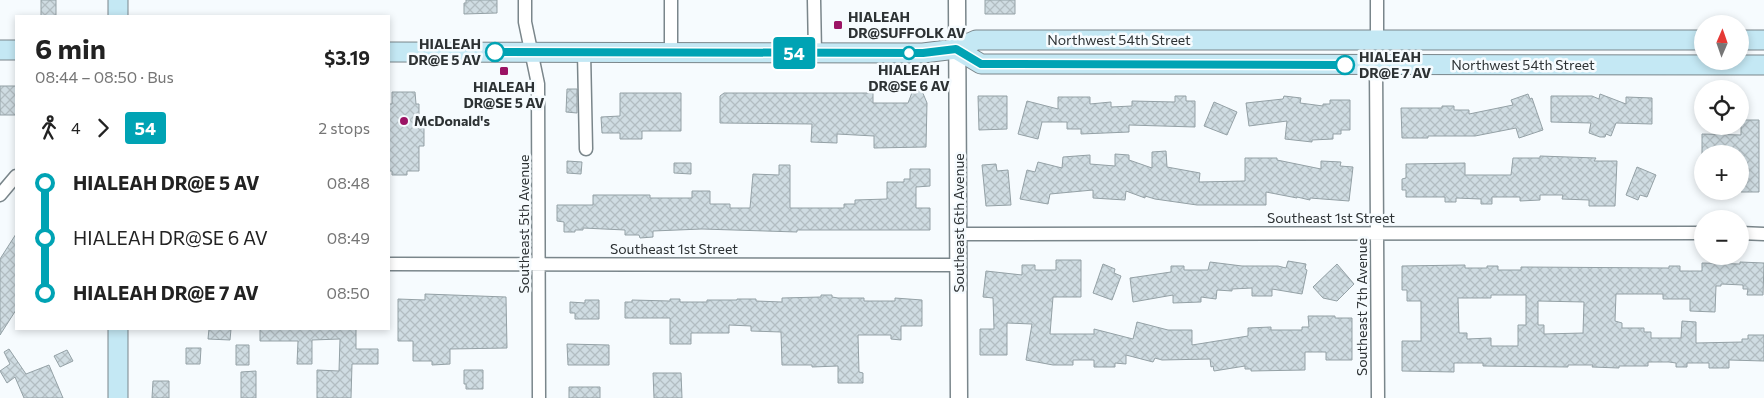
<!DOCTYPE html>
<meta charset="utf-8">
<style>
:root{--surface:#fff;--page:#f6f6f6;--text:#222;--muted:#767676}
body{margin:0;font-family:Commissioner,sans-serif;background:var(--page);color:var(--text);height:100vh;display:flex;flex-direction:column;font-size:19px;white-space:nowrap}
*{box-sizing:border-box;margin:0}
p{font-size:16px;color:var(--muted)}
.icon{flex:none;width:28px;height:28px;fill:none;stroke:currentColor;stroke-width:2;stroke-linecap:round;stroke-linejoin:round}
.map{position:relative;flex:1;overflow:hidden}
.sheet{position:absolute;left:15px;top:15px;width:375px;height:315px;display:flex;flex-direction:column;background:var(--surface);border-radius:0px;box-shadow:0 2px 8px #0003}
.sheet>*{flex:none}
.badge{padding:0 10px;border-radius:4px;font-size:18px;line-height:32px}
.needle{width:32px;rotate:2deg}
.tools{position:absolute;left:1694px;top:15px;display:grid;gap:10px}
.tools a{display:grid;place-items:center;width:55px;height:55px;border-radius:50%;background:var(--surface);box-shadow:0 2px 8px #0003;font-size:25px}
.map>.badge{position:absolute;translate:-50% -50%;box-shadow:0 0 0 2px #fff}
.legs{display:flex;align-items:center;gap:8px;height:55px;padding:0 20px;font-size:16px}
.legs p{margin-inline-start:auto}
.head{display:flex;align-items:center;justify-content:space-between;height:85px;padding:0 20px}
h1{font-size:28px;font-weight:700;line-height:38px}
ul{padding:0 20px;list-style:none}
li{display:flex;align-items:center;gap:18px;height:55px;font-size:19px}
li i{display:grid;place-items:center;width:8px;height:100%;margin:0 6px;background:currentColor}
li i::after{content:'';width:12px;height:12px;margin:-6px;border:4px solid;border-radius:50%;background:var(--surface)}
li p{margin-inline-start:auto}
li:first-child i{background:linear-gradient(#0000 50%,currentColor 0)}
li:last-child i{background:linear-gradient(currentColor 50%,#0000 0)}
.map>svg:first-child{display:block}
.building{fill:url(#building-cross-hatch);stroke:#94a1a6;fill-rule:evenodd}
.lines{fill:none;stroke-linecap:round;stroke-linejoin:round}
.minor-casing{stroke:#7a868b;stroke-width:15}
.tertiary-casing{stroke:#7a868b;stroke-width:19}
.secondary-casing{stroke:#7a868b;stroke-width:21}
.minor{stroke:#fff;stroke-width:12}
.tertiary{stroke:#fff;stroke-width:16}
.secondary{stroke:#c4e8f4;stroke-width:19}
.line-1-casing{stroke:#fff;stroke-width:11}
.line-1{stroke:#00a3b4;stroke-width:8}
.poi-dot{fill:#9b1364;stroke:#f6fbfe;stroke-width:2}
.stop-1-dot{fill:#fff;stroke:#00a3b4;stroke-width:2.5}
.labels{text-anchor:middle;stroke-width:5;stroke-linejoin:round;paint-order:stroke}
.poi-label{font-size:14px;font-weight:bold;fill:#2d3234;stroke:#f6fbfe;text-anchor:start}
.street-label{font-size:14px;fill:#2d3234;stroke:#f6fbfe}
.stop-label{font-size:14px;font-weight:bold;fill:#2d3234;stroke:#f6fbfe;text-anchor:end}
</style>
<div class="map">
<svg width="1764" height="398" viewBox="0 0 1764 398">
<defs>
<pattern id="building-cross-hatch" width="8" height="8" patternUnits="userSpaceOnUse" patternTransform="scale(1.25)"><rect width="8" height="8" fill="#cfdce2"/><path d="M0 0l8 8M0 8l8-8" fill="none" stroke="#b2bdc2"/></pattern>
</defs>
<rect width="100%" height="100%" fill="#f6fbfe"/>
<!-- building -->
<path class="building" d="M41 0H56V16H41Z
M466 0H497V13L464 14V3H466Z
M985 0H1015V14H985Z
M0 86H16V115H0Z
M567 89H577V113L566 112Z
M913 90 922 91 927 103 926 147 874 148V136L837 134V143L811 142 812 124 720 123V96L724 93H873V103H908Z
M392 92H415L416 104H419V121H424V146H419V171H407V175H392V171H389V104H392Z
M620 93H681V131H642V139H620V133H602L601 117 620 116Z
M1528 94 1530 99 1532 98 1543 130 1519 138 1516 128 1475 136H1428V138H1402L1401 108H1442V106H1454V110H1469V114L1513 105 1511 100Z
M1600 94 1626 104V97L1652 98V124L1616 123 1611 136 1606 134 1605 137H1600L1589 133 1591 123 1551 122V96H1592L1599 99Z
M978 96H1007V129L979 130Z
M1175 96H1186V101H1195V127L1129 125V132L1081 134V129H1067V122H1042L1038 139 1018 134 1027 101 1058 109V97H1090V104L1111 102V107L1132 106V101L1175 102Z
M1284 96 1301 98 1300 103 1323 106V104H1330V100H1350V130H1341V134H1333V139L1312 140V142L1285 139 1287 121 1249 126 1246 103 1283 99Z
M1214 102 1237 112 1227 135 1204 126Z
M1741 120H1759V192H1741V154H1702V134L1741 135Z
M1166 151 1167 167 1200 173 1199 182 1245 181V158H1277V160L1321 169V161L1341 162 1340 166 1353 167 1349 201 1310 198V200L1297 197V198L1266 192V205H1197L1155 199 1145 196V198L1126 191 1125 200 1093 198V190L1050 194 1048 204 1020 199 1027 170 1035 172 1038 162 1062 168 1063 157 1090 155V164L1115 166V154L1129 155V160L1152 168V152Z
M1540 156 1596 158 1594 161H1617L1615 206H1589V200L1562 199 1563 195H1540V200L1520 201V197H1492V204H1481V199L1456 198V202H1445V197H1406V190H1402V179L1406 178V164L1465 163V175H1511L1513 158H1540Z
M567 161 582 162 581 174 567 173Z
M674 163H691V174L674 173Z
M996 164 997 171 1008 170 1011 205 986 206 982 165Z
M779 165H790V208H844V204H855V200L887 199V182H904V179H910V169H930V186L916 187V208H930V230H797V232L702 229 653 231V237L640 238 639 235H625V230L583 228V230H575V232H564V222L557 221V205H593V195H650V198H692V191H710V204H730V208H750L753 174 779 175Z
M1637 167 1656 175 1647 197 1640 195 1638 200 1626 195Z
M16 234V310L0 335V259Z
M1056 260H1081V297H1053L1050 334H1094V329L1133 339 1137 322 1168 330H1192V345L1248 336V328L1271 327V330H1302V327H1309L1308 316H1335V318H1352V360H1326V352H1305V370L1251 371V369H1245V366L1214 371 1213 366 1211 367 1210 359 1162 360 1155 358 1153 362 1126 355V364L1115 363V367H1094V360H1073V365H1053L1026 360 1032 324 1007 323V355H980V329H994L993 298 983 297 986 271 1022 275V265H1035V270H1056Z
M1288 261 1306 264 1305 269 1307 270 1302 294 1272 289V296H1252V288L1232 289V291L1217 290 1216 299 1201 297V302L1173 303V295L1133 302 1130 278 1171 272V266H1184V270H1208L1210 262 1242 266H1278L1286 268Z
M1740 262 1764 263 1763 295H1747L1748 289H1743V285L1721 284V286H1716L1715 312 1690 311V299H1663V294H1616L1615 321 1622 323V328H1644V332H1651V338H1681L1682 321 1696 322V343L1742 342V339H1748V335H1764V361L1729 360V368H1709V363H1687V367H1676V363L1669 362H1648V366H1619V368L1592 367 1593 365H1568V367L1483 366V363H1454V372L1402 371V341H1421V301H1407V290H1402V266L1465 265V268H1487V266H1498V270H1521V267L1669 268V266H1680V271H1702V263L1740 264ZM1491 295H1526V325H1518V346H1491V338L1467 339V333H1459L1458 298H1491ZM1538 301 1584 302 1583 333 1544 334V325H1538Z
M1103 264 1115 269 1114 273 1121 276 1112 300 1093 293Z
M1337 264 1354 284 1337 301 1323 298 1313 287Z
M425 294 506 297 507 348 450 349V364L432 365V361H413V341H398V299L425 300Z
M821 295H832V297L838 298H864V301H895V298L922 300V326H901V340L891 339V335H858L859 372 863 373V383H838V366L812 367V365H782L781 332 751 331V326L729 325V333H691V344H670V318H625V302H632V300L670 301V299H680V302H707V300H737V299H756V301L782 302V298L821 297Z
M585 300H599V319H575V313H570V302L585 303Z
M209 329H231L230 340 208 339Z
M260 329H356V349H378V364H352L351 398H317V370L339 371 340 339 312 340V364H297L298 341H260Z
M567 344 609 345V365H568Z
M236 345H249V365H236Z
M186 348H201L200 364H186Z
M9 349 26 374 49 365 63 398H24L15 377 7 383 0 371 10 364 4 352Z
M67 350 73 361 60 367 54 356Z
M464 370H483V389H466V384H464Z
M256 371V398H241V372Z
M653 373H681L682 398H654Z
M153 381H169V398H152Z
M569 387H600V398H569Z"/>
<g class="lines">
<defs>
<path id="minor" d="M525 0V22L538 84 539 398
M671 0V53
M814 0 815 53
M1377 40V0
M584 52 586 149
M1376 66 1378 398
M0 195 16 176
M1740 233 1764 234
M959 234 1702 233
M389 264 959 265"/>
<path id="tertiary" d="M957 0 959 398"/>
<path id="secondary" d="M118 16V0
M1740 40H1764
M956 49 981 64 1764 65
M0 50H16
M389 52 923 53 956 49 976 40H1702
M118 329V398"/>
</defs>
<!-- minor casing -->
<use href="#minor" class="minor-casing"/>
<!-- tertiary casing -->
<use href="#tertiary" class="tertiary-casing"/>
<!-- secondary casing -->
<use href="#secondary" class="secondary-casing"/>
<!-- minor -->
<use href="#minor" class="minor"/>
<!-- tertiary -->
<use href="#tertiary" class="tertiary"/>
<!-- secondary -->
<use href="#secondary" class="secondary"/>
</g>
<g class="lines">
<defs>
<path id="line-1" d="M495 52 923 53 956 49 981 64 1345 65"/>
</defs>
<!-- line-1 casing -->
<use href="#line-1" class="line-1-casing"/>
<!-- line-1 -->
<use href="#line-1" class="line-1"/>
</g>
<!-- markers -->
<g class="poi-dot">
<rect x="833" y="20" width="10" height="10" rx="2.5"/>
<rect x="499" y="66" width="10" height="10" rx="2.5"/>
<circle cx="404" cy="121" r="5"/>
</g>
<g class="stop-1-dot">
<circle cx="495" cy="52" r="9"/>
<circle cx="909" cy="53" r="6"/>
<circle cx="1345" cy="65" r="9"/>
</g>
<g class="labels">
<!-- poi labels -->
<g class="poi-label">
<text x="848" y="22">HIALEAH<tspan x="848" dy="16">DR@SUFFOLK AV</tspan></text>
<text x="504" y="92" text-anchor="middle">HIALEAH<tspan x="504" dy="16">DR@SE 5 AV</tspan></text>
<text x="414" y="126">McDonald's</text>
</g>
<!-- street labels -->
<g class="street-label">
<text x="1119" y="45">Northwest 54th Street</text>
<text x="1523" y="70">Northwest 54th Street</text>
<text x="1331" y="223">Southeast 1st Street</text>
<text transform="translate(959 223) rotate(-90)" y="5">Southeast 6th Avenue</text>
<text transform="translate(524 224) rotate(-90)" y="5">Southeast 5th Avenue</text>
<text x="674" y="254">Southeast 1st Street</text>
<text transform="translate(1362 307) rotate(-90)" y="5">Southeast 7th Avenue</text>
</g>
<!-- stop labels -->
<g class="stop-label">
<text x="481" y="49">HIALEAH<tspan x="481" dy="16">DR@E 5 AV</tspan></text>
<text x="1359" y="62" text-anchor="start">HIALEAH<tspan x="1359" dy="16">DR@E 7 AV</tspan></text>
<text x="909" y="75" text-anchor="middle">HIALEAH<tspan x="909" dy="16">DR@SE 6 AV</tspan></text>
</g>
</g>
</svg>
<div class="tools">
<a><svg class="needle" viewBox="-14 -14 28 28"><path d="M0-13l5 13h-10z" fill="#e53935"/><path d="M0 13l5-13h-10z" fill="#767676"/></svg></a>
<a><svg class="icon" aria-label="locate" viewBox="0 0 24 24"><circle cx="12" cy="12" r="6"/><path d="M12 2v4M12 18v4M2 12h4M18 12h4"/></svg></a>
<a>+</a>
<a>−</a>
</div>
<b class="badge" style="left:794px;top:53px;background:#00a3b4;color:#fff">54</b>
<section class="sheet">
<div class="head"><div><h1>6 min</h1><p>08:44 – 08:50 · Bus</p></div><b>$3.19</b></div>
<div class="legs"><svg class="icon" aria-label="walk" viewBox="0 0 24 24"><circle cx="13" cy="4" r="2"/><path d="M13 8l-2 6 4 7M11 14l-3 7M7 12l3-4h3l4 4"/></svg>4<svg class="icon" aria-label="forward" viewBox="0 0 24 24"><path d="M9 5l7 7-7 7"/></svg><b class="badge" style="background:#00a3b4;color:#fff">54</b><p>2 stops</p></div>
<ul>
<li><i style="color:#00a3b4"></i><b>HIALEAH DR@E 5 AV</b><p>08:48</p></li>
<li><i style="color:#00a3b4"></i><span>HIALEAH DR@SE 6 AV</span><p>08:49</p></li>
<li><i style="color:#00a3b4"></i><b>HIALEAH DR@E 7 AV</b><p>08:50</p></li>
</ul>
</section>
</div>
